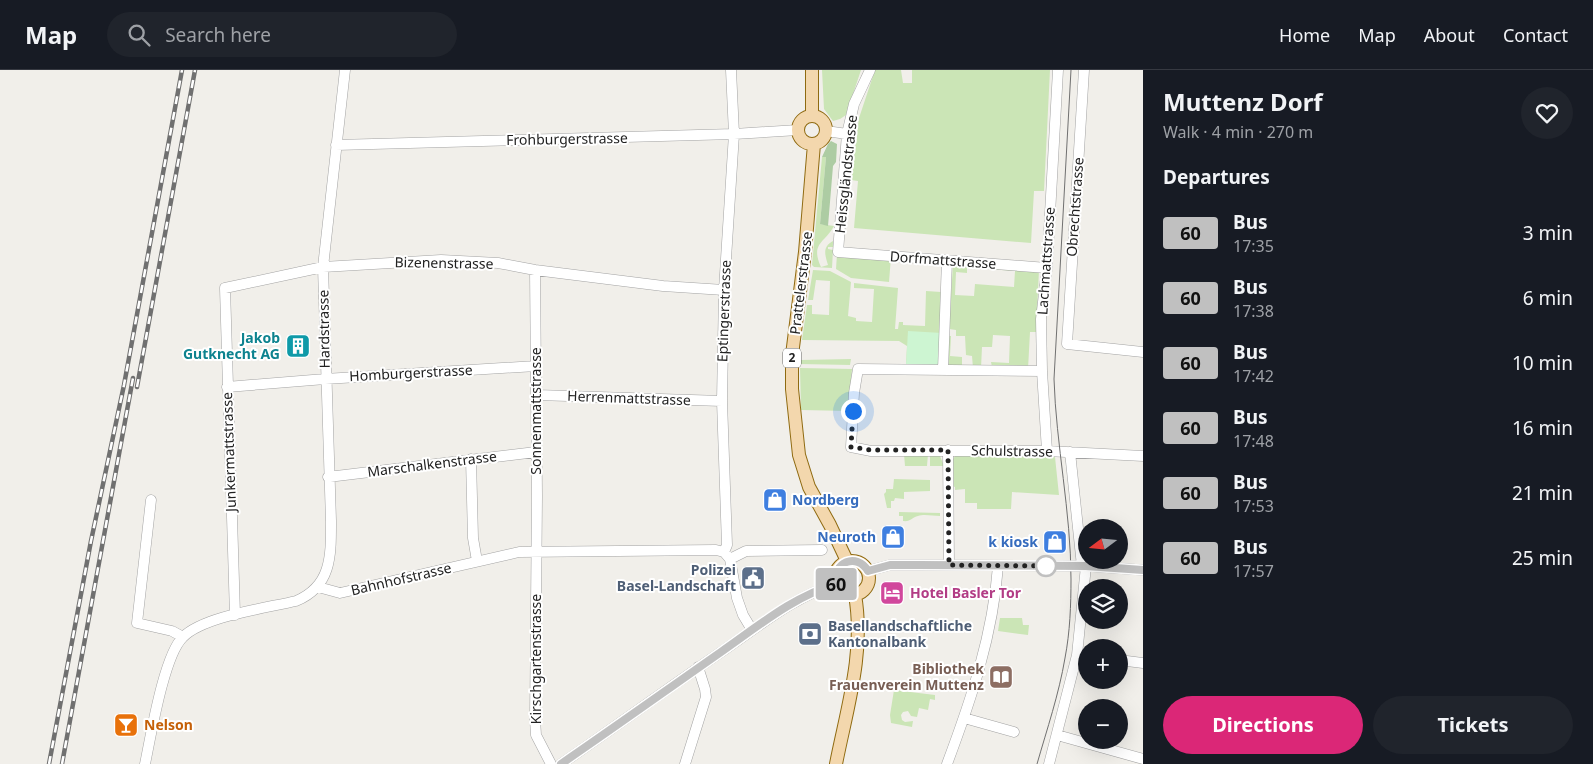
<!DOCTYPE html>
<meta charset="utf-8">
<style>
:root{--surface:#171b24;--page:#20242c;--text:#f1f3f6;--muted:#9ea1a6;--line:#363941;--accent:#db2777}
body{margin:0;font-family:"Noto Sans",sans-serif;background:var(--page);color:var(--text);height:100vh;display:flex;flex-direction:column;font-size:19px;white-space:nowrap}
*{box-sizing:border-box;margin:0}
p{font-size:16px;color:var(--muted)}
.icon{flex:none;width:28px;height:28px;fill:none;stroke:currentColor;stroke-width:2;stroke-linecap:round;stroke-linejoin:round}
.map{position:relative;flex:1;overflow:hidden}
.details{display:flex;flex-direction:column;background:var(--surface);width:450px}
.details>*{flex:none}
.badge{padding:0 10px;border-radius:4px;font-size:18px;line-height:32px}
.needle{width:32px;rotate:254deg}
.fabs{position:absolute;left:1078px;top:449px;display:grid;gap:10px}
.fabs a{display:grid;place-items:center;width:50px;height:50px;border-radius:50%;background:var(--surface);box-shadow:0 5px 20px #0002;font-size:25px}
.you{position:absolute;width:25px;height:25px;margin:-12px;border:4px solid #fff;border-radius:50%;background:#1a73e8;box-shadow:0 0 0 8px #1a73e833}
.map>.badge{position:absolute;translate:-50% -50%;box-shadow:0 0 0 2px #fff}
h2{padding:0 20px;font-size:19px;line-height:45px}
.round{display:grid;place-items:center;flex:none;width:52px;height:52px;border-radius:26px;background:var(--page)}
.head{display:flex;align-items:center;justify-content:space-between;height:85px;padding:0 20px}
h1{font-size:24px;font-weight:700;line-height:38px}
.primary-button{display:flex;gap:10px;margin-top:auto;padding:10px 20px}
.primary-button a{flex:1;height:58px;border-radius:30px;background:var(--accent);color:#fff;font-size:20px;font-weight:700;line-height:58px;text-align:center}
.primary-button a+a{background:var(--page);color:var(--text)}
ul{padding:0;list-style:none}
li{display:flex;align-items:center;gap:15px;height:65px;padding:0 20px}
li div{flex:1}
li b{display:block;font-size:19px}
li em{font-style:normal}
li .badge{min-width:55px;font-weight:700;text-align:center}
header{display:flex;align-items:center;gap:30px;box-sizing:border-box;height:70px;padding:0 25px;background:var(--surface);border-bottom:1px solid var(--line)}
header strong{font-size:24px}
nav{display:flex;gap:28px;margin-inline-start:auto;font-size:18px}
.search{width:350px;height:45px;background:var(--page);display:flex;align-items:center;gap:12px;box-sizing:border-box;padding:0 18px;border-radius:28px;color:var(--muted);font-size:19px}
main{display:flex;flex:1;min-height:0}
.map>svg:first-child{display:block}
.grass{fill:#cbe5b6}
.forest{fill:#adcca3}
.park{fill:#cdf5d2}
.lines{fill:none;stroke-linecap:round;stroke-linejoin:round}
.minor-casing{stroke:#a3a3a3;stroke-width:11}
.major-casing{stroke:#8f6a10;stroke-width:14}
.minor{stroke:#fff;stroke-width:10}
.major{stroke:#f3d7ad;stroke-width:12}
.tram{stroke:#707070;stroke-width:1}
.rail-casing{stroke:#707070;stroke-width:4.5}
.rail{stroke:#fff;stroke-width:2.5;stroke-dasharray:8;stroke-linecap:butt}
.line-casing{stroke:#fff;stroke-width:11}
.line{stroke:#c0c0c0;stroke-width:8}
.walk{stroke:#222;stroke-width:5;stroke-dasharray:0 9}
.stop-dot{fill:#fff;stroke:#c0c0c0;stroke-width:2.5}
.labels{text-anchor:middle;stroke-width:4;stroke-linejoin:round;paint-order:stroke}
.shield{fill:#fff;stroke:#646464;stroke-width:1}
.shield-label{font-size:12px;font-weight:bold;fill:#222}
.street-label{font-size:14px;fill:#222;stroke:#fff}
.culture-label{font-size:14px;font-weight:bold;fill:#0d838f;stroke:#fff;text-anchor:end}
.shop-label{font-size:14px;font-weight:bold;fill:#366cbe;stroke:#fff;text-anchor:end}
.service-label{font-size:14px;font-weight:bold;fill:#4e5e75;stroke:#fff;text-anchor:end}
.hotel-label{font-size:14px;font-weight:bold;fill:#b23c85;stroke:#fff;text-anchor:start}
.education-label{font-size:14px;font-weight:bold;fill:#785e54;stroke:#fff;text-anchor:end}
.food-label{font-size:14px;font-weight:bold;fill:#c56008;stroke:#fff;text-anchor:start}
</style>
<header>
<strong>Map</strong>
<div class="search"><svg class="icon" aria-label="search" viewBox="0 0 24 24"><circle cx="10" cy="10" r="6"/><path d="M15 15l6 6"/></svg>Search here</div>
<nav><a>Home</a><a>Map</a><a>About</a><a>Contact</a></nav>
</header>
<main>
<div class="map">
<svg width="1143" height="694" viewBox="0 0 1143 694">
<rect width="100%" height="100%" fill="#f1efea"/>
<!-- grass -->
<path class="grass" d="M822 0H861L846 45 840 49 833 51 824 39Z
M875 0H901L903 13H912V0H1050L1044 121H1034L1031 173 854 158 858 111 851 110 859 48Z
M822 87H826L820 154 834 156C825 173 810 173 821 197L828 195C825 185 822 177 833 171L834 177H828V179L833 180 832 198 814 197 812 195Z
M837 184 891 187 889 212 851 208 836 199Z
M953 194 967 195V203L956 202 955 225 974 226 975 214 1014 217 1015 201 987 199V197L1039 200 1036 262H1030L1028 299 992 297 991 292 1009 293 1010 266 993 265 992 277H982L981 298H973L972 286 966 285 965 266H956V260L949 259Z
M813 200 830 201 851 212 848 246 856 248V251L872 252 874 219 854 218V213L898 218 895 259H898L899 252H903V255L925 256 926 221 941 222 942 262 906 295 907 276 899 271 802 270 807 235H812V244L829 245 830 211 816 210 813 230H808Z
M947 266H951L950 286 962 287V295L948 296 946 288Z
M851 289 850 295 800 294V290Z
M800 298 852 299 849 341 801 340Z
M904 384H928L927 396H905Z
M930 384H937L940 386 944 396H930Z
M955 386 1055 387 1059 425 1012 422 1011 439H977V433H965V419L955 420V417L952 416V391Z
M894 409 930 410V421L904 422V429L895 428 894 431H891V438H887L884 424 886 422V419H893Z
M899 442 940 443V446C933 446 924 444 918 446 912 447 911 452 903 451V446H899Z
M1000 548H1022L1023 555H1029L1028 565 998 561Z
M894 620 935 625V630L930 629 928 640 919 638 917 647 911 646 908 641 903 642 901 645 902 650 905 652 913 651 912 657 891 653 890 645Z"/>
<!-- forest -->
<path class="forest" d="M831 71 837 74 836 92 833 96 828 156 820 154 826 87H822L828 74Z"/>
<!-- park -->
<path class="park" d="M908 261 942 263 940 292 934 297 906 295Z"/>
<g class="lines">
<defs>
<path id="minor" d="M870 0 854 34 847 64 838 182 1047 198
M1084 0 1067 274 1143 282
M826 61 847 64
M336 75 734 64 798 60
M535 200 537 426 535 649 536 665 551 694
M943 300 947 190
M1042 301 858 299 854 323 851 377 871 381H1047L1143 386
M227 317 325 309 536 296
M537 325 722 331
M948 380 949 495
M1047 381 1042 301 1041 249 1047 198 1058 0
M1070 382 1082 496
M471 389 473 468 477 491
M328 407 536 382
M151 430 137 553 172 561 183 567
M724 482 727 475 722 331 724 220 734 64 731 0
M730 489 746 481 822 480
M868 501 890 495H918L1086 496 1143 500
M318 517 340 523 519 482 716 480 724 482 730 489 737 528 743 545 752 560
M235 545 225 218 323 197 441 190 498 193 535 200 663 216 724 220
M1119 590 1143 593
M964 648 1014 662
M1057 665 1143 689
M145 694C151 665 164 585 183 567 204 546 267 538 296 531 332 516 331 485 331 451L323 197 345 0
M561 694C616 656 670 617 724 580 759 556 795 526 836 514
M685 694 706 627 705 619 698 597
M947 694C971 630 993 565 998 496
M1049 694 1077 585 1086 496"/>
<path id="major" d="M812 0V46
M798 60a14 14 0 1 1 28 0a14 14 0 1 1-28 0Z
M814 74 805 182 792 285V319L799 385 809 417 830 455 847 491
M835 508a17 17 0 1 1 34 0a17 17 0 1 1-34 0Z
M836 694C847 638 865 582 855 525"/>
</defs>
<!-- minor casing -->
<use href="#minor" class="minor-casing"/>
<!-- major casing -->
<use href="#major" class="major-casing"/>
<!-- minor -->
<use href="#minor" class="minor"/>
<!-- major -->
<use href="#major" class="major"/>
<!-- tram -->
<path class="tram" d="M1037 694C1047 659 1059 624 1065 588 1070 562 1071 535 1071 509 1071 442 1056 375 1054 309L1071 0"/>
<defs>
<path id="rail" d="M137 317 195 0
M49 694 91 471 124 315 182 0
M62 694 133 308"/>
</defs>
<!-- rail casing -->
<use href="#rail" class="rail-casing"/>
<!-- rail -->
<use href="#rail" class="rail"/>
</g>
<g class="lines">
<defs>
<path id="line" d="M561 694C615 657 668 619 721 582 757 557 794 526 836 514 832 492 857 482 868 501L890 495H918L1086 496 1143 500"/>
</defs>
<!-- line casing -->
<use href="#line" class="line-casing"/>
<!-- line -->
<use href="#line" class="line"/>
<!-- walk -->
<path class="walk" d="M853 341 851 377 871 380H948L949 495 1046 496"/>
</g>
<!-- icons -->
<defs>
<symbol id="building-square" viewBox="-11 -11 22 22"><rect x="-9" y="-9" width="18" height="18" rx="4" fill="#0f9aa8" stroke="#fff"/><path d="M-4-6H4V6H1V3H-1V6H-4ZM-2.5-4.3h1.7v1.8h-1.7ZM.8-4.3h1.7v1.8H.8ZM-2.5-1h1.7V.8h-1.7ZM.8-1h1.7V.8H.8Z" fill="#fff"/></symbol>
<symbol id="shop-square" viewBox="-11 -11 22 22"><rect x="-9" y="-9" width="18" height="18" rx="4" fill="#3f7fe0" stroke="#fff"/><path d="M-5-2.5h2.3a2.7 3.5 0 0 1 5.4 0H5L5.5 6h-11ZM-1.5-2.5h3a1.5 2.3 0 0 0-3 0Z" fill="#fff"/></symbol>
<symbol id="civic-square" viewBox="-11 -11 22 22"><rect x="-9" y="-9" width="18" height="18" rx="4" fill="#5c6f8a" stroke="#fff"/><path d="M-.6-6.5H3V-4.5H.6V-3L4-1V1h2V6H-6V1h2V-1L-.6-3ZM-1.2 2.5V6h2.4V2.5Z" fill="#fff"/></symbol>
<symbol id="hotel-square" viewBox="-11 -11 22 22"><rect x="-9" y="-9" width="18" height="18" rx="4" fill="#d1479c" stroke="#fff"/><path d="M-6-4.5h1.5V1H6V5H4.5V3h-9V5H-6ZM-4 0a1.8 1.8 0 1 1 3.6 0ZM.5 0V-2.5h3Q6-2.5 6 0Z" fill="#fff"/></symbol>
<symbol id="bank-square" viewBox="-11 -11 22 22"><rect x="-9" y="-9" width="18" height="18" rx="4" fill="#5c6f8a" stroke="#fff"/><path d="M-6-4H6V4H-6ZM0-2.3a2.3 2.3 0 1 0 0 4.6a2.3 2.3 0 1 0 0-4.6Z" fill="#fff"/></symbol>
<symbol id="library-square" viewBox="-11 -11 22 22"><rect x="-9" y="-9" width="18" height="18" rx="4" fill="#8d6e63" stroke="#fff"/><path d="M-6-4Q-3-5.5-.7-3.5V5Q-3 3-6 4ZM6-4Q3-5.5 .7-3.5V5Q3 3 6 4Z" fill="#fff"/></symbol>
<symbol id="bar-square" viewBox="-11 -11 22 22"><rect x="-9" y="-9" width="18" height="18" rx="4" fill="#e8710a" stroke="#fff"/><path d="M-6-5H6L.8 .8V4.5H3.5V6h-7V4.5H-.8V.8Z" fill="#fff"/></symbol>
</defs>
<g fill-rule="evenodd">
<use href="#building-square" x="284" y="262" width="28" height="28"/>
<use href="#shop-square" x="761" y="416" width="28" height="28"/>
<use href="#shop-square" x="879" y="453" width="28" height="28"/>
<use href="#shop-square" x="1041" y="458" width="28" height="28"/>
<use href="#civic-square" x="739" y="494" width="28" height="28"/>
<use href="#hotel-square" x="878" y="509" width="28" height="28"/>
<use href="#bank-square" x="796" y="550" width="28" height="28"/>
<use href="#library-square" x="987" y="593" width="28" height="28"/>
<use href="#bar-square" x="112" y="641" width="28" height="28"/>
</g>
<!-- markers -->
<circle class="stop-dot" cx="1046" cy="496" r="10"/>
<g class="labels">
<!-- shield labels -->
<rect class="shield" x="783" y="278.5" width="18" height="19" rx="4"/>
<g class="shield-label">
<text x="792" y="292">2</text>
</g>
<!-- street labels -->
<g class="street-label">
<text transform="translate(567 69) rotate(-1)" y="5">Frohburgerstrasse</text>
<text transform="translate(846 104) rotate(-84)" y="5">Heissgländstrasse</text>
<text transform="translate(1075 137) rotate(-86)" y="5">Obrechtstrasse</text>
<text transform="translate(943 190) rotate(4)" y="5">Dorfmattstrasse</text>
<text transform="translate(1046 191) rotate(-86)" y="5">Lachmattstrasse</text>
<text transform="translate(444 193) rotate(1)" y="5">Bizenenstrasse</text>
<text transform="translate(801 213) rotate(-83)" y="5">Prattelerstrasse</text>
<text transform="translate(724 241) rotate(-88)" y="5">Eptingerstrasse</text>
<text transform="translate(324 259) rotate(-91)" y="5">Hardstrasse</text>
<text transform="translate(411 303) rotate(-3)" y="5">Homburgerstrasse</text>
<text transform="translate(629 328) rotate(2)" y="5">Herrenmattstrasse</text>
<text transform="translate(536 341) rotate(-90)" y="5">Sonnenmattstrasse</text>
<text transform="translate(1012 381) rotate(1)" y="5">Schulstrasse</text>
<text transform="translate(229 382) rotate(-92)" y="5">Junkermattstrasse</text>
<text transform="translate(432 394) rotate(-7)" y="5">Marschalkenstrasse</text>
<text transform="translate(401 509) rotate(-13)" y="5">Bahnhofstrasse</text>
<text transform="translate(536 589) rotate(-90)" y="5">Kirschgartenstrasse</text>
</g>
<!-- culture labels -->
<g class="culture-label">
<text x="280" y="273">Jakob<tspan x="280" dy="16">Gutknecht AG</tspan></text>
</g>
<!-- shop labels -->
<g class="shop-label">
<text x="792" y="435" text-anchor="start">Nordberg</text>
<text x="876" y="472">Neuroth</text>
<text x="1038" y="477">k kiosk</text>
</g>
<!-- service labels -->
<g class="service-label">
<text x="736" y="505">Polizei<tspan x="736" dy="16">Basel-Landschaft</tspan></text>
<text x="828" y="561" text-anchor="start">Basellandschaftliche<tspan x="828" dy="16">Kantonalbank</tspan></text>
</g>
<!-- hotel labels -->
<g class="hotel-label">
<text x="910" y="528">Hotel Basler Tor</text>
</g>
<!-- education labels -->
<g class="education-label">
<text x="984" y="604">Bibliothek<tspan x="984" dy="16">Frauenverein Muttenz</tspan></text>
</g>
<!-- food labels -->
<g class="food-label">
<text x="144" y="660">Nelson</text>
</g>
</g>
</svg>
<div class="fabs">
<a><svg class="needle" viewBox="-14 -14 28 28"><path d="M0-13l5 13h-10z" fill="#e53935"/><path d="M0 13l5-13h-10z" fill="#9ea1a6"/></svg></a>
<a><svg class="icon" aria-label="layers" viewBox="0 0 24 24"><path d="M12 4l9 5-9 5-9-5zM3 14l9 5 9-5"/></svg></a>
<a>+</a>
<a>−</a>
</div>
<div class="you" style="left:853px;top:341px"></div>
<b class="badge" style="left:836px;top:514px;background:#c0c0c0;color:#111">60</b>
</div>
<section class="details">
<div class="head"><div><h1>Muttenz Dorf</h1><p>Walk · 4 min · 270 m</p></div><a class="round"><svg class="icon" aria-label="heart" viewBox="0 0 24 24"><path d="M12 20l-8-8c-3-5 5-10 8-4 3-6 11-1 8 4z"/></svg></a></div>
<h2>Departures</h2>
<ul>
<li><span class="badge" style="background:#c0c0c0;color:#111">60</span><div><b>Bus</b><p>17:35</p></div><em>3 min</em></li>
<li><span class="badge" style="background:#c0c0c0;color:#111">60</span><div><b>Bus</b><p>17:38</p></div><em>6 min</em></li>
<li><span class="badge" style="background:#c0c0c0;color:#111">60</span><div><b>Bus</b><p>17:42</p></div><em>10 min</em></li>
<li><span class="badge" style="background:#c0c0c0;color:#111">60</span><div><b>Bus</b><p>17:48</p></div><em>16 min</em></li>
<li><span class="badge" style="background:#c0c0c0;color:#111">60</span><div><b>Bus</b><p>17:53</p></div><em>21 min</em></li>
<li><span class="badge" style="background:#c0c0c0;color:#111">60</span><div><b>Bus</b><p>17:57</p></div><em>25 min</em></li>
</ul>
<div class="primary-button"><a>Directions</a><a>Tickets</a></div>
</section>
</main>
